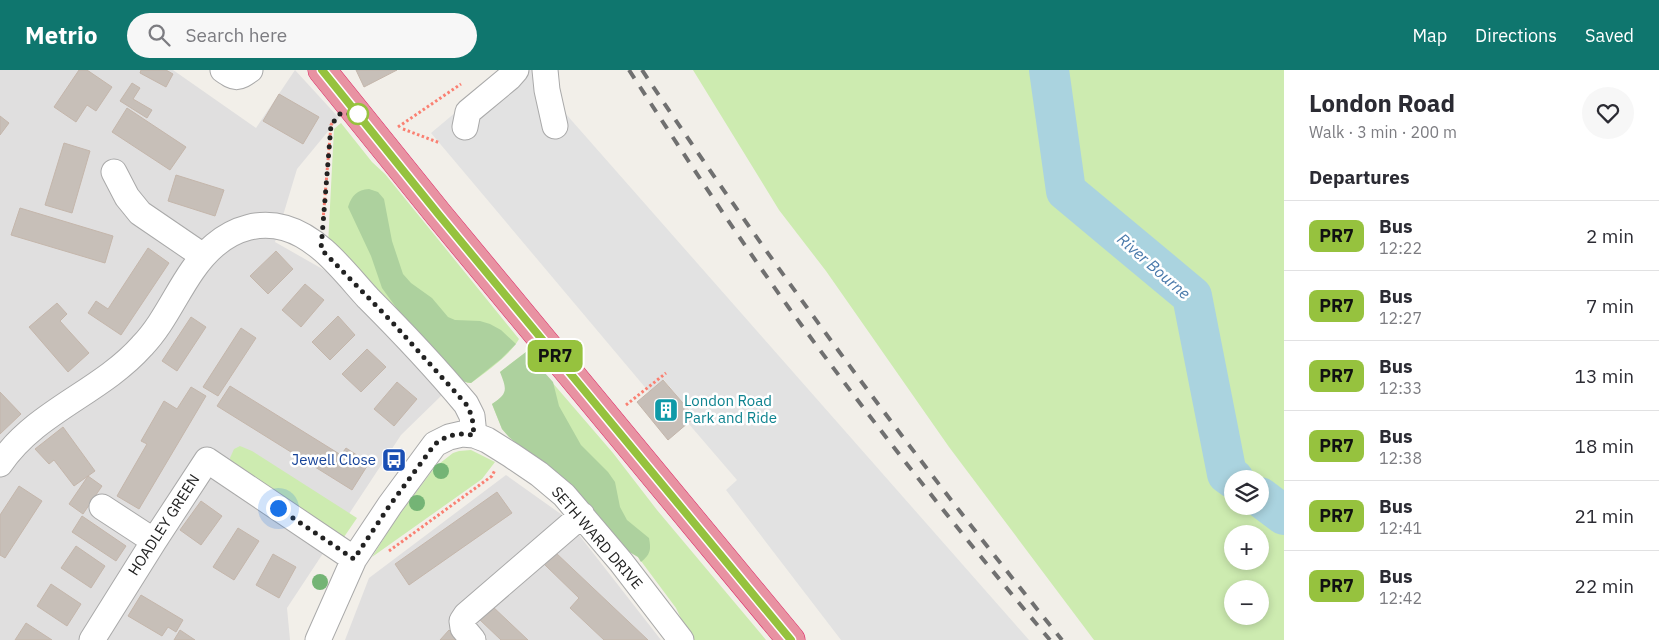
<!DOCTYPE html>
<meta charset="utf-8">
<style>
:root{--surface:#fff;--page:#f7f7f7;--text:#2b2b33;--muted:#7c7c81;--line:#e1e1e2;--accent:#0f766e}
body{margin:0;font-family:"IBM Plex Sans",sans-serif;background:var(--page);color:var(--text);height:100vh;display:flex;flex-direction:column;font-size:19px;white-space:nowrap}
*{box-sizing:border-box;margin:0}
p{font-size:16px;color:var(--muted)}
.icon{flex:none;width:28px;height:28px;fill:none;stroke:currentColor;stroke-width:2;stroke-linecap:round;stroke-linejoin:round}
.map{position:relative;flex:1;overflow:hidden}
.details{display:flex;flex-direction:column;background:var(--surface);width:375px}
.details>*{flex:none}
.badge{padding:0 10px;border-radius:8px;font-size:18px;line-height:32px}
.buttons{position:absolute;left:1224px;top:400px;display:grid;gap:10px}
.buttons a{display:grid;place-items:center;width:45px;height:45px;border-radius:50%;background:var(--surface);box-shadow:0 2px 8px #0003;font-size:25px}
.you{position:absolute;width:25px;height:25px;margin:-12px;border:4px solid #fff;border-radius:50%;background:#1a73e8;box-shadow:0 0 0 8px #1a73e833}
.map>.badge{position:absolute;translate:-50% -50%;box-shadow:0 0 0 2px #fff}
h2{padding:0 25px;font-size:19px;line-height:45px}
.round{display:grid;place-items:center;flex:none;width:52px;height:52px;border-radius:26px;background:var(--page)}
.head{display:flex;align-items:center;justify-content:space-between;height:85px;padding:0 25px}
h1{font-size:24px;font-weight:700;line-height:38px}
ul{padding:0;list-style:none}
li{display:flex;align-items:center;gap:15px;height:70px;padding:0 25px;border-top:1px solid var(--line)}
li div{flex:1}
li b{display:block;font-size:19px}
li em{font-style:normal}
li .badge{min-width:55px;font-weight:700;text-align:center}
header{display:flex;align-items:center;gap:30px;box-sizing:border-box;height:70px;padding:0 25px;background:var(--accent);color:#fff}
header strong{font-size:24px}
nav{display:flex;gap:28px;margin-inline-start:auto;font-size:18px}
.search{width:350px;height:45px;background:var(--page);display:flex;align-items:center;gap:12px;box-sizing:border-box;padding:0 18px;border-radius:28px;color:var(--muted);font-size:19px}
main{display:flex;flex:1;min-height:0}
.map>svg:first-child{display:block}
.residential{fill:#e0dfdf}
.grass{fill:#cdebb0;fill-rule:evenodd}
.forest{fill:#add19e}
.parking{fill:#e2e2e2}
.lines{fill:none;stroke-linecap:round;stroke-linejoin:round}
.river{stroke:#aad3df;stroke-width:40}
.building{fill:#c7bfb8;stroke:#c4b6ab}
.minor-casing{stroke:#a9a9a9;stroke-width:27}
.highway-casing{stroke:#dc2a67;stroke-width:29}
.path{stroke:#fa8072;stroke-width:3;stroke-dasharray:2.5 2.5;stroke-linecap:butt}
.minor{stroke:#fff;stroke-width:25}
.highway{stroke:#e892a2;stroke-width:28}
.rail{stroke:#707070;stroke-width:4;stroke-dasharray:10 10;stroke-linecap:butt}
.tree{fill:#74b475}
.line-casing{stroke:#fff;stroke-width:11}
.line{stroke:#96c23e;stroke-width:8}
.walk{stroke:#222;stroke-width:5;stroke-dasharray:0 9}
.stop-dot{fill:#fff;stroke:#96c23e;stroke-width:2.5}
.labels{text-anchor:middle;stroke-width:5;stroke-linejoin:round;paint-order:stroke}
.culture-label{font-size:15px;fill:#0d838f;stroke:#fff;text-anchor:start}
.transit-label{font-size:15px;fill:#164399;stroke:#fff;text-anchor:end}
.street-label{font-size:15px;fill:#222;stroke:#fff}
.water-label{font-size:16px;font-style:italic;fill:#4a7aab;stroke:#fff}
</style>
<header>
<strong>Metrio</strong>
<div class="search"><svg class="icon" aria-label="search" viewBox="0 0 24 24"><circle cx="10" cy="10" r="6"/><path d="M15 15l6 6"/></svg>Search here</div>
<nav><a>Map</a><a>Directions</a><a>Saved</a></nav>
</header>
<main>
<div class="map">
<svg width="1284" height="570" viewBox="0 0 1284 570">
<rect width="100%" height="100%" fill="#f2efe9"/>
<!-- residential -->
<path class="residential" d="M0 0H173L256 58 295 0 339 48 297 99 275 172 340 209 442 325 401 365 287 538 290 570H0Z
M506 405 565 447 661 570H345L369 508Z"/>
<!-- grass -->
<path class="grass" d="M693 0H1284V570H1094L949 377 826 201 779 140ZM1232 409H1260V436H1232ZM1232 464H1260V491H1232ZM1232 519H1260V546H1232Z
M341 53 372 92 385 104 519 269C510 285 486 302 471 313H467L328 175 334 59Z
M526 282 613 383 657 440 766 570H691L676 538 638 487 618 475 549 400 509 367 502 359 492 334 513 320 500 302Z
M240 376 252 381 357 448 344 467 340 466 231 392 230 388 234 379Z
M471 380 495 392 482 409 372 487 396 449 435 397 453 383 459 381Z"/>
<!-- forest -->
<path class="forest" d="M369 119 378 122 384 129 392 171 403 204 411 213 432 228 448 247 455 250 480 251 490 254 501 260 516 274 501 289 471 313 461 311 403 247 382 218 371 186 348 137C352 125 357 120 369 119Z
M526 282 553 312 559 336 581 375 608 402 615 412 620 437 627 450 649 468C651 479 651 484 641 492L638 487 618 475 549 400 509 367 502 359 492 334C508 323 507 320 500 302Z"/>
<!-- parking -->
<path class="parking" d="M506 0H557L559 2 554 18 558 35 1029 570H841L726 420 737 410 688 353 695 347 664 310 649 322 431 63Z"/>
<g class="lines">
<!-- river -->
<path class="river" d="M1049 0 1066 121 1192 226 1227 404 1234 409
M1260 427 1284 445"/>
</g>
<!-- building -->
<path class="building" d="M79 0H87L112 17 96 41 87 35 76 52 54 37Z
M141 0H166L173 4 166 17 140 3Z
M356 0H397L364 17Z
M132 13 140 18 133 29 152 40 147 48 120 31Z
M279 24 319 47 303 74 263 51Z
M127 38 186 77 170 100 112 62Z
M0 46 9 53 0 65Z
M64 73 90 81 72 143 45 135Z
M176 105 224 120 215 146 168 131Z
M20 138 113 166 105 193 11 165Z
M148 178 169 193 121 265 88 243 96 231 108 239Z
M276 181 293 199 268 224 250 206Z
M305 214 324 230 301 257 282 240Z
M57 233 67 244 60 251 89 283 68 302 29 257Z
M338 246 355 265 330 290 312 272Z
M191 247 206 257 177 301 162 291Z
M241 258 256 268 218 326 203 317Z
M367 279 386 297 361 322 342 304Z
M663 310 695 347 668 370 637 332Z
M397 312 417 329 394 356 374 339Z
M230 316 341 385 346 378 369 393 352 420 217 336Z
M191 317 206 326 139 439 117 426 147 374 141 371 164 331 177 339Z
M0 322 21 344 0 364Z
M63 357 95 401 74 416 54 390 49 394 35 379Z
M88 406 102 416 83 444 69 434Z
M19 416 42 431 5 488 0 485V445Z
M497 422 512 443 409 515 395 494Z
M201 431 222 446 201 475 180 460Z
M82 446 126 476 116 491 72 462Z
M238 458 259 471 234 510 213 497Z
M76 476 105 496 91 518 61 498Z
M555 482 648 570H604L570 538 579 528 544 494Z
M273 484 296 497 279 528 256 515Z
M51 514 81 534 67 556 37 536Z
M141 525 183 550 176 562 168 557 162 566 128 546Z
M491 535 528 570H501L479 549Z
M26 553 52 570H15Z
M180 560 195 570H174Z
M449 560 459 570H440Z"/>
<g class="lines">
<defs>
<path id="minor" d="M223 0C236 9 237 9 250 0
M545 0 547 20 555 56
M465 57 468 42 509 8 516 0
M114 102 127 127 140 143 203 186
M0 394C36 341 100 323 142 276 171 246 183 202 215 175 235 158 260 151 285 158 320 168 345 203 368 228 402 262 435 297 466 334L472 346 474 365
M102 437 154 471
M92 570 154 471 207 390 354 489
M318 570 354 489 390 435 435 374 449 367 462 364 474 365 487 370 511 385 539 404 564 425 621 492 681 570
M473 570 463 558 462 551 466 545 582 445"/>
<path id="highway" d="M322 0 439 145 791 570"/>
</defs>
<!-- minor casing -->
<use href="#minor" class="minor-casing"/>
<!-- highway casing -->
<use href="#highway" class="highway-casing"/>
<!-- path -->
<path class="path" d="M398 57 461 14
M403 59 440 73
M323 150 331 55 333 52
M626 335 666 303
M389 481 492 406 495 400"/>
<!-- minor -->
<use href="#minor" class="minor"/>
<!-- highway -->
<use href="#highway" class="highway"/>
<!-- rail -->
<path class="rail" d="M629 0C681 80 733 160 789 238 872 352 959 462 1050 570
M642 0C773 197 913 386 1062 570"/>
</g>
<!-- trees -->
<g class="tree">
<circle cx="441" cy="401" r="8"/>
<circle cx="417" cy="433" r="8"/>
<circle cx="320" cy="512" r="8"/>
</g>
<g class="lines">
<defs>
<path id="line" d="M322 0 439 145 791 570"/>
</defs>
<!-- line casing -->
<use href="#line" class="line-casing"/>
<!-- line -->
<use href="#line" class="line"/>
<!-- walk -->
<path class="walk" d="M278 438 354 489 390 435 435 374 448 366 462 364 474 365 472 346 466 334 392 252 321 179 331 55 340 44H358"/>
</g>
<!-- icons -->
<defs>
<symbol id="building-square" viewBox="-11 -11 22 22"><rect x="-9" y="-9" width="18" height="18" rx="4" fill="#0f9aa8" stroke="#fff"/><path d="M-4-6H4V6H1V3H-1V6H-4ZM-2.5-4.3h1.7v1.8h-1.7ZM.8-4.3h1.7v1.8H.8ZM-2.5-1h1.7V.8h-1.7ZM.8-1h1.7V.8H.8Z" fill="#fff"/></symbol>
<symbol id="bus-square" viewBox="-11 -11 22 22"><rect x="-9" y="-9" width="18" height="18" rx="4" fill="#1a4fb4" stroke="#fff"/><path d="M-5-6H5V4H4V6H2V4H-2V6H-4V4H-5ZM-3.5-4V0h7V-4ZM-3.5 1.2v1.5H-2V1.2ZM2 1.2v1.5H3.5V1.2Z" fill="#fff"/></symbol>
</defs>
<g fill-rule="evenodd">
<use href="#building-square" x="652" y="326" width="28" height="28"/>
<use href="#bus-square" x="380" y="376" width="28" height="28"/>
</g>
<!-- markers -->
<circle class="stop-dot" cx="358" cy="44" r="10"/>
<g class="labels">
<!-- culture labels -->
<g class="culture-label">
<text x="684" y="336">London Road<tspan x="684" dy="17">Park and Ride</tspan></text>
</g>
<!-- transit labels -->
<g class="transit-label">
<text x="376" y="395">Jewell Close</text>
</g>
<!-- street labels -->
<g class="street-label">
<text transform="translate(164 455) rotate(-57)" y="5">HOADLEY GREEN</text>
<text transform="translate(597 468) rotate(49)" y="5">SETH WARD DRIVE</text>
</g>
<!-- water labels -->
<g class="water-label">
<text transform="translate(1154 196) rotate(41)" y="6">River Bourne</text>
</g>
</g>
</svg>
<div class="buttons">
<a><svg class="icon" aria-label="layers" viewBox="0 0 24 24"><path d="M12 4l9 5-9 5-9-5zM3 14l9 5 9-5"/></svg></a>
<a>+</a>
<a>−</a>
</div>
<div class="you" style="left:278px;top:438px"></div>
<b class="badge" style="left:555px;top:286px;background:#96c23e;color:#111">PR7</b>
</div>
<section class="details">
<div class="head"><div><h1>London Road</h1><p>Walk · 3 min · 200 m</p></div><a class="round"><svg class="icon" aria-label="heart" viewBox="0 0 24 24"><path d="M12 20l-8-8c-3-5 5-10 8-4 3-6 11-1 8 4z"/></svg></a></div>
<h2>Departures</h2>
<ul>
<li><span class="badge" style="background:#96c23e;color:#111">PR7</span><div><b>Bus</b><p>12:22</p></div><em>2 min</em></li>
<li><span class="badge" style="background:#96c23e;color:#111">PR7</span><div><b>Bus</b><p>12:27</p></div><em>7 min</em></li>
<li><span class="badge" style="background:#96c23e;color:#111">PR7</span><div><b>Bus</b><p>12:33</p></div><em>13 min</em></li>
<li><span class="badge" style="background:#96c23e;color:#111">PR7</span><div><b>Bus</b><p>12:38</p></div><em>18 min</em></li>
<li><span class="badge" style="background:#96c23e;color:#111">PR7</span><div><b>Bus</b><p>12:41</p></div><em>21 min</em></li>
<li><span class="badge" style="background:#96c23e;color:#111">PR7</span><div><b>Bus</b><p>12:42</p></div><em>22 min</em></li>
</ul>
</section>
</main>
